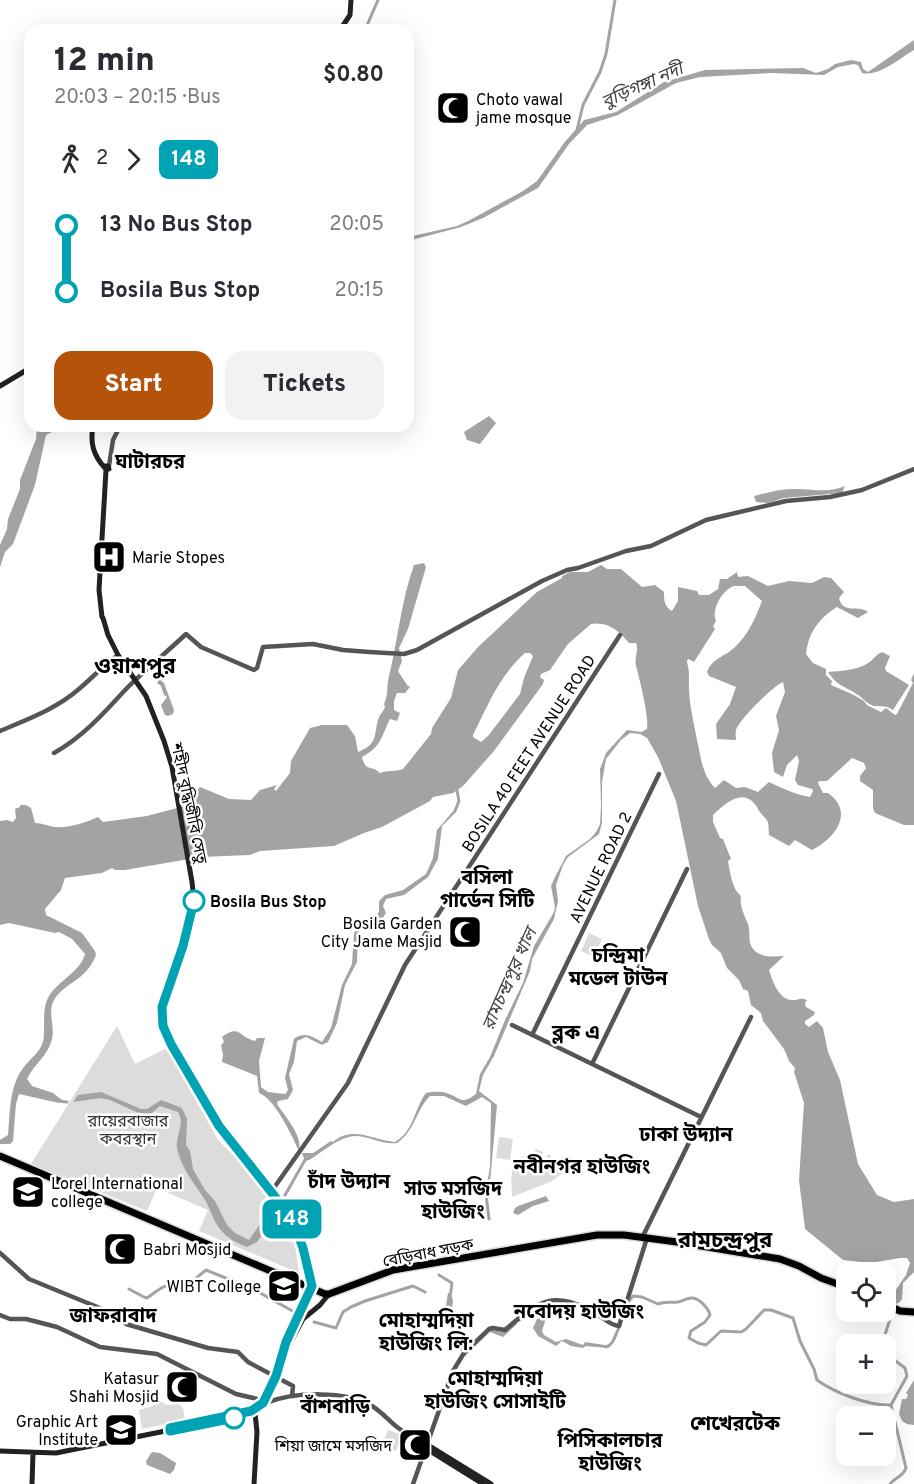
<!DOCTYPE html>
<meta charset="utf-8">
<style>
:root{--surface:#fff;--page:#f2f2f3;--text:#2b2b33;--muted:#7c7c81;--accent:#b45309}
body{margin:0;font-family:Overpass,"Noto Sans Bengali",sans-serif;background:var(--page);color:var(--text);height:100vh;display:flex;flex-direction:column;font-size:22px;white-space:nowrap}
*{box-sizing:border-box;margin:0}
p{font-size:20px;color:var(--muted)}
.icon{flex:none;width:33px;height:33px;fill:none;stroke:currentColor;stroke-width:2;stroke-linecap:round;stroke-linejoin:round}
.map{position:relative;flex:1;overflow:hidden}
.drawer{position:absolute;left:24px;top:24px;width:390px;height:408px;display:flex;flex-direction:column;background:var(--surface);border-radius:18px;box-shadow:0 6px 24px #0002}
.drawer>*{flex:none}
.badge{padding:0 12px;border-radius:9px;font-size:21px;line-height:39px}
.fabs{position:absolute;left:836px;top:1262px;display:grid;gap:12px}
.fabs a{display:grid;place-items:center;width:60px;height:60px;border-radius:12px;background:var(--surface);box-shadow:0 6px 24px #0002;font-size:30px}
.map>.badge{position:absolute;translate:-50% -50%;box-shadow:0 0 0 3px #fff}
.legs{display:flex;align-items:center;gap:9px;height:66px;padding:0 30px;font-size:20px}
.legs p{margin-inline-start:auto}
.summary{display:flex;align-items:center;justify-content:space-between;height:102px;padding:0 30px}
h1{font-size:33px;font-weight:800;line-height:45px}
.action{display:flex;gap:12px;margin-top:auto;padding:12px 30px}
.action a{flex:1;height:69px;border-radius:18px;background:var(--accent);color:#fff;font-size:24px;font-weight:800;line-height:69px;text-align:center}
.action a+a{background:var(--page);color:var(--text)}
ul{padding:0 30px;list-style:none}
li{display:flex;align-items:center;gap:21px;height:66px;font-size:22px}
li i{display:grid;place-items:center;width:9px;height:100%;margin:0 8px;background:currentColor}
li i::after{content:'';width:15px;height:15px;margin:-8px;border:4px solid;border-radius:50%;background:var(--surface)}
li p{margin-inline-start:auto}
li:first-child i{background:linear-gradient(#0000 50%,currentColor 0)}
li:last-child i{background:linear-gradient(currentColor 50%,#0000 0)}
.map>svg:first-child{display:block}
.green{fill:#dcdcdc}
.water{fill:#a3a3a3;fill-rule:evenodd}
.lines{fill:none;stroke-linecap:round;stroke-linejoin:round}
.canal{stroke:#a3a3a3;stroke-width:3}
.trunk-casing{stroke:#dbdbdb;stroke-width:10}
.tertiary{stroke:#555;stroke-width:4.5}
.secondary{stroke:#222;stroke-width:5}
.trunk{stroke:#000;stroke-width:7}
.line-1-casing{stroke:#fff;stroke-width:14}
.line-1{stroke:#00a3b4;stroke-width:9}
.stop-1-dot{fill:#fff;stroke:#00a3b4;stroke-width:3}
.labels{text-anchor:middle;stroke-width:5;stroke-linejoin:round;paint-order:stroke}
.poi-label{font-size:16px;fill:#000;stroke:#fff;text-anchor:end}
.street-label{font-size:16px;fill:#000;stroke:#fff}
.stop-label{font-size:16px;font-weight:bold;fill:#000;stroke:#fff;text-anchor:start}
.park-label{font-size:16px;fill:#333;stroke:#fff}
.water-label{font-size:18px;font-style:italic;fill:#444;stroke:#fff}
.quarter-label{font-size:20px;font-weight:bold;fill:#000;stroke:#fff}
.district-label{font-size:22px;font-weight:bold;fill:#000;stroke:#fff}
</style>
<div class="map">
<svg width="914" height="1484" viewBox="0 0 914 1484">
<rect width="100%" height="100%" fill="#fff"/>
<!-- green -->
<path class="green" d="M589 933 602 939 594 957 581 951Z
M117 1026 135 1064 167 1048 218 1140 234 1156 288 1225 296 1251 299 1273 199 1231 208 1210 157 1188 147 1211 31 1164Z
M499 1137 513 1139 510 1160 496 1158Z
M536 1149 543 1152 542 1157H546L549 1154 551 1156 553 1166 565 1168V1171L552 1181 512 1197C511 1178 508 1147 538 1159L539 1155 534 1153Z
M159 1400V1402H162L167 1405 179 1404 183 1408 185 1420 142 1429 139 1410 153 1406 152 1401Z
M388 1430 402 1435 396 1451 382 1445Z"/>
<!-- water -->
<path class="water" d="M914 40V50C900 58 879 77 862 73L858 65 854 64 838 67 824 75 771 73 700 77 676 83 618 115 587 125 569 144 538 188 483 218 461 227 408 241V237L457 226 470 220 523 191 537 181 564 143 584 120 616 112 664 82 705 70 803 68 816 73 828 69 835 64 851 60 861 62 863 69 868 72Z
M489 416 496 423 480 444 467 440 464 432Z
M37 426H52V432L46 435 35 485 13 544 5 552 0 567V545L7 529 8 519 20 489V480L36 439Z
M845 486 842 493 784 498 768 503 756 502 754 496C766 493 780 489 792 489 811 488 827 494 845 486Z
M424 563 426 567 408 629 399 648 402 661 398 671 407 685 410 687 405 693H397L394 701V710L400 713 397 721 390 719C381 737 382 746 362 757 366 773 371 764 380 773 388 770 395 772 403 769L431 734 432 728 451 698 458 670 479 646 537 592 562 578V576L570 572H588L601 565 607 569H621L642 587 655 585 664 592C664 600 664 607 672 611L678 601V587L697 591 699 595H709L718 589 720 579H727L737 572 738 577 748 576 768 586 789 581 812 583 824 577 831 578 844 592 839 598C843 615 858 604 868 612L858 618 837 607C819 618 808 633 806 654L813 663 826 669V675L832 681 831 685 854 695 864 701 867 705 881 712 886 708 895 715 897 714 913 683 911 680 914 673V825H904L875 813 873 808V790L860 781V776L866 768 864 763 852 758 827 781H819L818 783 823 793H828C855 812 835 839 812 850L795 840 789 846 769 835C768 818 770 824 759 811 758 810 758 808 757 807 743 786 725 804 713 815V822L720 838 723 839 731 859 728 861C730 872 732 889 741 896 739 906 745 916 748 924 750 930 749 938 750 943 755 958 771 957 784 956L769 970C772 980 779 1001 793 1000 799 1000 800 997 807 1000L805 1003 806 1007 815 1012 814 1015 805 1021V1024L809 1027 817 1021 823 1028 828 1052 840 1080 858 1164 877 1195 894 1202 914 1199V1272L903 1283 902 1299 899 1303 894 1302 891 1297 906 1275 910 1263 907 1258H900L870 1263 843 1260 805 1229 799 1180 804 1103 794 1072 795 1068 789 1061 784 1049 763 1021 761 1013 751 1005 748 991 743 989 739 980 727 968 721 953 712 945 709 939 698 906 676 801 658 757 647 738 640 734 630 733 621 740 606 759 602 782V823L599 834 568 857 563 865 556 885 558 901 554 919 532 959 530 971 494 1056 483 1075 479 1091 497 1105 489 1193 485 1196 490 1167 491 1103 482 1097 466 1106 444 1096H430C416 1110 415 1131 397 1143 383 1145 369 1136 355 1136 338 1137 323 1152 309 1160L305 1161 302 1153H313L331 1141 333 1142C352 1125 373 1140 395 1142 414 1131 414 1109 426 1093 433 1092 440 1091 446 1093 461 1097 460 1106 476 1094L480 1074 490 1057 505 1020 523 983 534 946 554 912 555 907 551 886 555 877 566 856 590 839 596 832 600 824 601 806 600 769 606 753 627 730 641 732 647 729C649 716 640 681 636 666 634 658 639 651 636 643H629C619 631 608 621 591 624L568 644 550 670 541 674 540 677 544 680 543 684 494 751 463 786 453 793 433 797 430 801 382 827 364 833 334 846 260 851 250 855 201 857 125 870H115L112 868 102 873 65 878 61 890 45 909 46 915 82 933 95 951 96 955C85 983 64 981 53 1002 48 1013 55 1027 52 1039 48 1056 34 1064 27 1079L32 1086 53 1093 62 1100 59 1103 19 1094 16 1104 13 1141 10 1144H0V1140L8 1135C10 1114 9 1090 21 1071 27 1061 39 1054 43 1042 46 1027 41 1009 49 996 59 980 80 972 85 954L72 939 59 932 55 933 9 923 0 925V821L7 820 13 822 16 818 15 809 20 807V805H26L31 808 35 823C42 823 48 826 55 827 71 828 84 823 98 817L103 822 147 816 185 806 200 787 229 799 251 800 260 790 277 785 274 789 276 791 290 773 291 761 310 728 322 725H347L355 736 358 752C381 743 372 733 380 715 382 712 384 710 385 707L384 704C389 694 386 686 389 676 398 639 401 601 414 565ZM734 586H745L762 601C756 617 748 635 735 647 725 657 713 657 707 672L709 676 736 687 730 704 716 724 717 739 736 740C736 737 735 733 736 730 740 719 772 687 783 682L785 692 776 716 779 730 772 753 774 772 783 777 787 765 797 755 799 761 795 780 798 785 812 789 813 791 810 797C797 795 781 788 769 782L758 792 745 787 736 788 724 780 715 788C702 774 701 758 697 740 692 713 688 701 689 674 689 669 687 664 687 660L689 659 694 662 715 629 713 626 716 621C711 610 722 590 734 586ZM525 653H530L533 656 524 678 520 694 488 736 481 742 473 737V735C488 705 500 675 525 653Z
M882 652 890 656 885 668 886 671 909 685 893 710C886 705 882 707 874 706 867 704 864 699 858 695 845 686 838 687 828 672 841 671 860 670 871 661 875 657 876 655 882 652Z
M159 679 164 683 174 710 173 714 168 716 165 715 161 705 167 697 164 695 161 686 157 683Z
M455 809 456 812 442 826 438 859 428 877 404 895 386 899 383 906 386 913C380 923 371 929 360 930L358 933 357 962 345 985 337 1023 328 1042 322 1045 306 1037 297 1041 294 1062 289 1074 293 1090 288 1099 278 1101 277 1104C284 1115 303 1136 299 1150L298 1149C291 1134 275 1099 259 1093L257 1076 222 1062 223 1055 221 1045 224 1042 222 1037C240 1024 238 1037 255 1041L257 1038H265L259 1061 261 1087 268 1092 285 1094 288 1090 285 1078 294 1039C304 1031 313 1037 322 1042L331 1028 342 985 352 964 354 933 358 928 367 926 375 920 379 911V901L385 895 403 890 426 874 433 858 437 830Z
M101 1092 141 1109H147L161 1100 182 1108 187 1119 186 1145 190 1151 193 1169 205 1190 215 1201 227 1225 235 1233 249 1240 271 1208 276 1215 257 1242 247 1247C236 1243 227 1238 220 1229 213 1221 211 1210 205 1200 195 1184 183 1171 178 1152 173 1138 186 1126 178 1112L160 1106 147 1117 110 1100 101 1098 73 1102 78 1095Z
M546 1196 549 1201 533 1206 518 1215 513 1213 515 1208 518 1206Z
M448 1293H450L453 1300 451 1317C459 1329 458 1338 467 1351L491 1330 503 1332 532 1309 549 1302 550 1306 542 1331 544 1335 556 1342 566 1339 583 1345 585 1342 611 1346 608 1348 586 1346 583 1348 571 1346 562 1341 556 1346 538 1336 533 1328 537 1319 541 1318 542 1307 519 1322 517 1321V1324L503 1337 490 1332 465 1356 457 1345 453 1327 445 1312Z
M914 1380V1425L907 1424 902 1421 899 1414 902 1399H906L908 1395 906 1393Z
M152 1452 160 1453 176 1463 174 1470 170 1474 147 1465 146 1461Z"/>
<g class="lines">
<!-- canal -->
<path class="canal" d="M365 30 378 0
M577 130 583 105 600 72 606 54 615 0
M455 811 459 801 456 785
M59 1101 67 1102
M486 1194 489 1219
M284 1197 305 1160
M439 1275 452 1283 450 1297
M129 1289 142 1296
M144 1297 147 1298C163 1287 164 1282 184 1288L206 1270 253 1289 296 1313
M628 1303 633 1296 642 1297 658 1304C665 1301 670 1303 678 1302 683 1301 688 1297 693 1298 700 1299 709 1309 710 1315L705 1322 691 1331 689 1338 698 1343 706 1345 721 1331 741 1332 746 1329 764 1310H771L793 1318 800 1341 814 1369 817 1380C835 1393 869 1406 891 1405
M895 1305 896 1302
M314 1322 336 1328 343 1312 351 1307 365 1301 413 1286 425 1292
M882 1344 890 1319
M606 1347C615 1344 615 1333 620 1326
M885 1353 905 1368 907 1376 891 1405 906 1468C903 1477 895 1477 890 1484"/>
<defs>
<path id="trunk" d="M0 1156 325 1294H329L393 1270 597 1235H624L677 1242 780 1259 799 1266 821 1278 846 1287
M885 1304 900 1311 914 1312"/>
</defs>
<!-- trunk casing -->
<use href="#trunk" class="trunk-casing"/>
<!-- tertiary -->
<path class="tertiary" d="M109 466 113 440 120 426
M0 731C28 719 56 709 79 689 92 678 104 665 118 655
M54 753C83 737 105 712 127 688 146 669 167 652 186 634L201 647 254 670 257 668 263 647 313 644 343 650 369 652 404 654 417 650 542 581 567 570 578 568 626 551 651 546 706 520 786 501 830 497 862 490 914 469
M512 1025 701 1117
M532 1035 659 774
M592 1064 687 869
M271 1192 348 1083 405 965 620 635
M642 1238 751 1017
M0 1253 29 1279 112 1313 126 1324 208 1348 238 1352 248 1362 293 1386 292 1396
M0 1315 10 1319H26L57 1327 100 1347 157 1354 236 1394 266 1401
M266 1403C293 1392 346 1390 372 1406 382 1412 389 1421 397 1427 406 1434 416 1439 426 1444
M413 1484 453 1371 464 1353 489 1329 493 1328 505 1330C541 1299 553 1289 598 1315 605 1319 610 1325 619 1326L647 1238"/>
<!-- secondary -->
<path class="secondary" d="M340 30 350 15 351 0
M0 386 30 368
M93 426C90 443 93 455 105 468
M108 466 109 469 106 470 105 466Z
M102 617 99 590 106 470
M103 618 108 635 118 655 146 696 164 741 172 767 192 882 194 901 191 917 163 1003 162 1012 163 1026 175 1052 219 1126 291 1217 303 1248 311 1288 304 1301 283 1351 268 1395 257 1408
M303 1319 320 1305 329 1294
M287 1349 303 1319 304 1309 313 1293
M426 1444 491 1484
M425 1448 483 1484
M0 1451 56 1453 255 1413 257 1432 254 1484
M32 1484 33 1453"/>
<!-- trunk -->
<use href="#trunk" class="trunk"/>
</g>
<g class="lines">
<defs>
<path id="line-1" d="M194 901 183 946 162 1007 163 1026 171 1044 219 1126 291 1217 303 1248 312 1286 286 1342 276 1376 263 1403 251 1411 170 1428V1431L234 1418"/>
</defs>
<!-- line-1 casing -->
<use href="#line-1" class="line-1-casing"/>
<!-- line-1 -->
<use href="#line-1" class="line-1"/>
</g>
<!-- icons -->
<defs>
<symbol id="mosque-square" viewBox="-11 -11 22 22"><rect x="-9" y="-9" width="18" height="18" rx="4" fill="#000" stroke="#fff"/><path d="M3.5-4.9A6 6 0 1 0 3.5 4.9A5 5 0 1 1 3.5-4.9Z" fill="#fff"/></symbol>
<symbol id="hospital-square" viewBox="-11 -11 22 22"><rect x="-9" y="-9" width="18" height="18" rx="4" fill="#000" stroke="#fff"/><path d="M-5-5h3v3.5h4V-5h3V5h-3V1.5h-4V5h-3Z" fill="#fff"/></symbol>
<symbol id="university-square" viewBox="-11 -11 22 22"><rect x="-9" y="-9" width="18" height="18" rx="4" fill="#000" stroke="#fff"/><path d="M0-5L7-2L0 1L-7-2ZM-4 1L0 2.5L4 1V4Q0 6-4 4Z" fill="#fff"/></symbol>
</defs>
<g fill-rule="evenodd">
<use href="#mosque-square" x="434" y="89" width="38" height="38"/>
<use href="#hospital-square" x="90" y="538" width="38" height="38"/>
<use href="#mosque-square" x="446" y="913" width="38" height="38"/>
<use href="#university-square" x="9" y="1173" width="38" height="38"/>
<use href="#mosque-square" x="101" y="1230" width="38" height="38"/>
<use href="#university-square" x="265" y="1267" width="38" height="38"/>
<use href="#mosque-square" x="163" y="1368" width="38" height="38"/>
<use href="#university-square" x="102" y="1411" width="38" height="38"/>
<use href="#mosque-square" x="396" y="1426" width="38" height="38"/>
</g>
<!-- markers -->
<g class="stop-1-dot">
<circle cx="194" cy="901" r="10"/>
<circle cx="234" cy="1418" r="10"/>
</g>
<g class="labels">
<!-- poi labels -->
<g class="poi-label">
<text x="476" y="105" text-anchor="start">Choto vawal<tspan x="476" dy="18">jame mosque</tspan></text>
<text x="132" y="563" text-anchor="start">Marie Stopes</text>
<text x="442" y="929">Bosila Garden<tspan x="442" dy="18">City Jame Masjid</tspan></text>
<text x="51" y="1189" text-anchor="start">Lorel International<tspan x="51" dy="18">college</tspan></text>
<text x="143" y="1255" text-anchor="start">Babri Mosjid</text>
<text x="261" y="1292">WIBT College</text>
<text x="159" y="1384">Katasur<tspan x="159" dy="18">Shahi Mosjid</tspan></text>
<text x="98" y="1427">Graphic Art<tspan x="98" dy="18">Institute</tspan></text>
<text x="392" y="1451">শিয়া জামে মসজিদ</text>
</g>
<!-- street labels -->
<g class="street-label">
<text transform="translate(528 753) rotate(-57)" y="6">BOSILA 40 FEET AVENUE ROAD</text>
<text transform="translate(190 803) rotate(78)" y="6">শহীদ বুদ্ধিজীবি সেতু</text>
<text transform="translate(600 867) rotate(-64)" y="6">AVENUE ROAD 2</text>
<text transform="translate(428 1252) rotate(-11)" y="6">বেড়িবাধ সড়ক</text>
</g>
<!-- stop labels -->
<g class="stop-label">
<text x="210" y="907">Bosila Bus Stop</text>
</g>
<!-- park labels -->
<g class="park-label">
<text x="128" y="1126">রায়েরবাজার<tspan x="128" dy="18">কবরস্থান</tspan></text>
</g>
<!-- water labels -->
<g class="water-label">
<text transform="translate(642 85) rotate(-24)" y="6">বুড়িগঙ্গা নদী</text>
<text transform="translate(509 979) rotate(-66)" y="6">রামচন্দ্রপুর খাল</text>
</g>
<!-- quarter labels -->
<g class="quarter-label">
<text x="150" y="468">ঘাটারচর</text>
<text x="487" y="884">বসিলা<tspan x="487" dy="23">গার্ডেন সিটি</tspan></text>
<text x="618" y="962">চন্দ্রিমা<tspan x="618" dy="23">মডেল টাউন</tspan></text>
<text x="576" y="1039">ব্লক এ</text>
<text x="686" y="1141">ঢাকা উদ্যান</text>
<text x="582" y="1173">নবীনগর হাউজিং</text>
<text x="349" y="1188">চাঁদ উদ্যান</text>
<text x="453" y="1195">সাত মসজিদ<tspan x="453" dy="23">হাউজিং</tspan></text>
<text x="579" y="1318">নবোদয় হাউজিং</text>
<text x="113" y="1322">জাফরাবাদ</text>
<text x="426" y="1327">মোহাম্মদিয়া<tspan x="426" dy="23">হাউজিং লি:</tspan></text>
<text x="495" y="1385">মোহাম্মদিয়া<tspan x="495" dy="23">হাউজিং সোসাইটি</tspan></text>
<text x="335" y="1413">বাঁশবাড়ি</text>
<text x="735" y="1430">শেখেরটেক</text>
<text x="610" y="1447">পিসিকালচার<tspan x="610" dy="23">হাউজিং</tspan></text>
</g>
<!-- district labels -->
<g class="district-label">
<text x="135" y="673">ওয়াশপুর</text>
<text x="725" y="1247">রামচন্দ্রপুর</text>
</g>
</g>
</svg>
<div class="fabs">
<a><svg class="icon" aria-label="locate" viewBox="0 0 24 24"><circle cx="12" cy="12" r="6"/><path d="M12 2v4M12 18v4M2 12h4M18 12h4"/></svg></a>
<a>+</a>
<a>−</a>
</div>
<b class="badge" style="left:292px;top:1219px;background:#00a3b4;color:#fff">148</b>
<section class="drawer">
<div class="summary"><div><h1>12 min</h1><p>20:03 – 20:15 · Bus</p></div><b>$0.80</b></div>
<div class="legs"><svg class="icon" aria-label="walk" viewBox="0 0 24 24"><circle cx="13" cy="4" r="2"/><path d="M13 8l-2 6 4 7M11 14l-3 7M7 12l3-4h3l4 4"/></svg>2<svg class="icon" aria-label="forward" viewBox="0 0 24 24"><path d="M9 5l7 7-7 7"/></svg><b class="badge" style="background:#00a3b4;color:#fff">148</b></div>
<ul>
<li><i style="color:#00a3b4"></i><b>13 No Bus Stop</b><p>20:05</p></li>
<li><i style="color:#00a3b4"></i><b>Bosila Bus Stop</b><p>20:15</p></li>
</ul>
<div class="action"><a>Start</a><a>Tickets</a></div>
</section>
</div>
